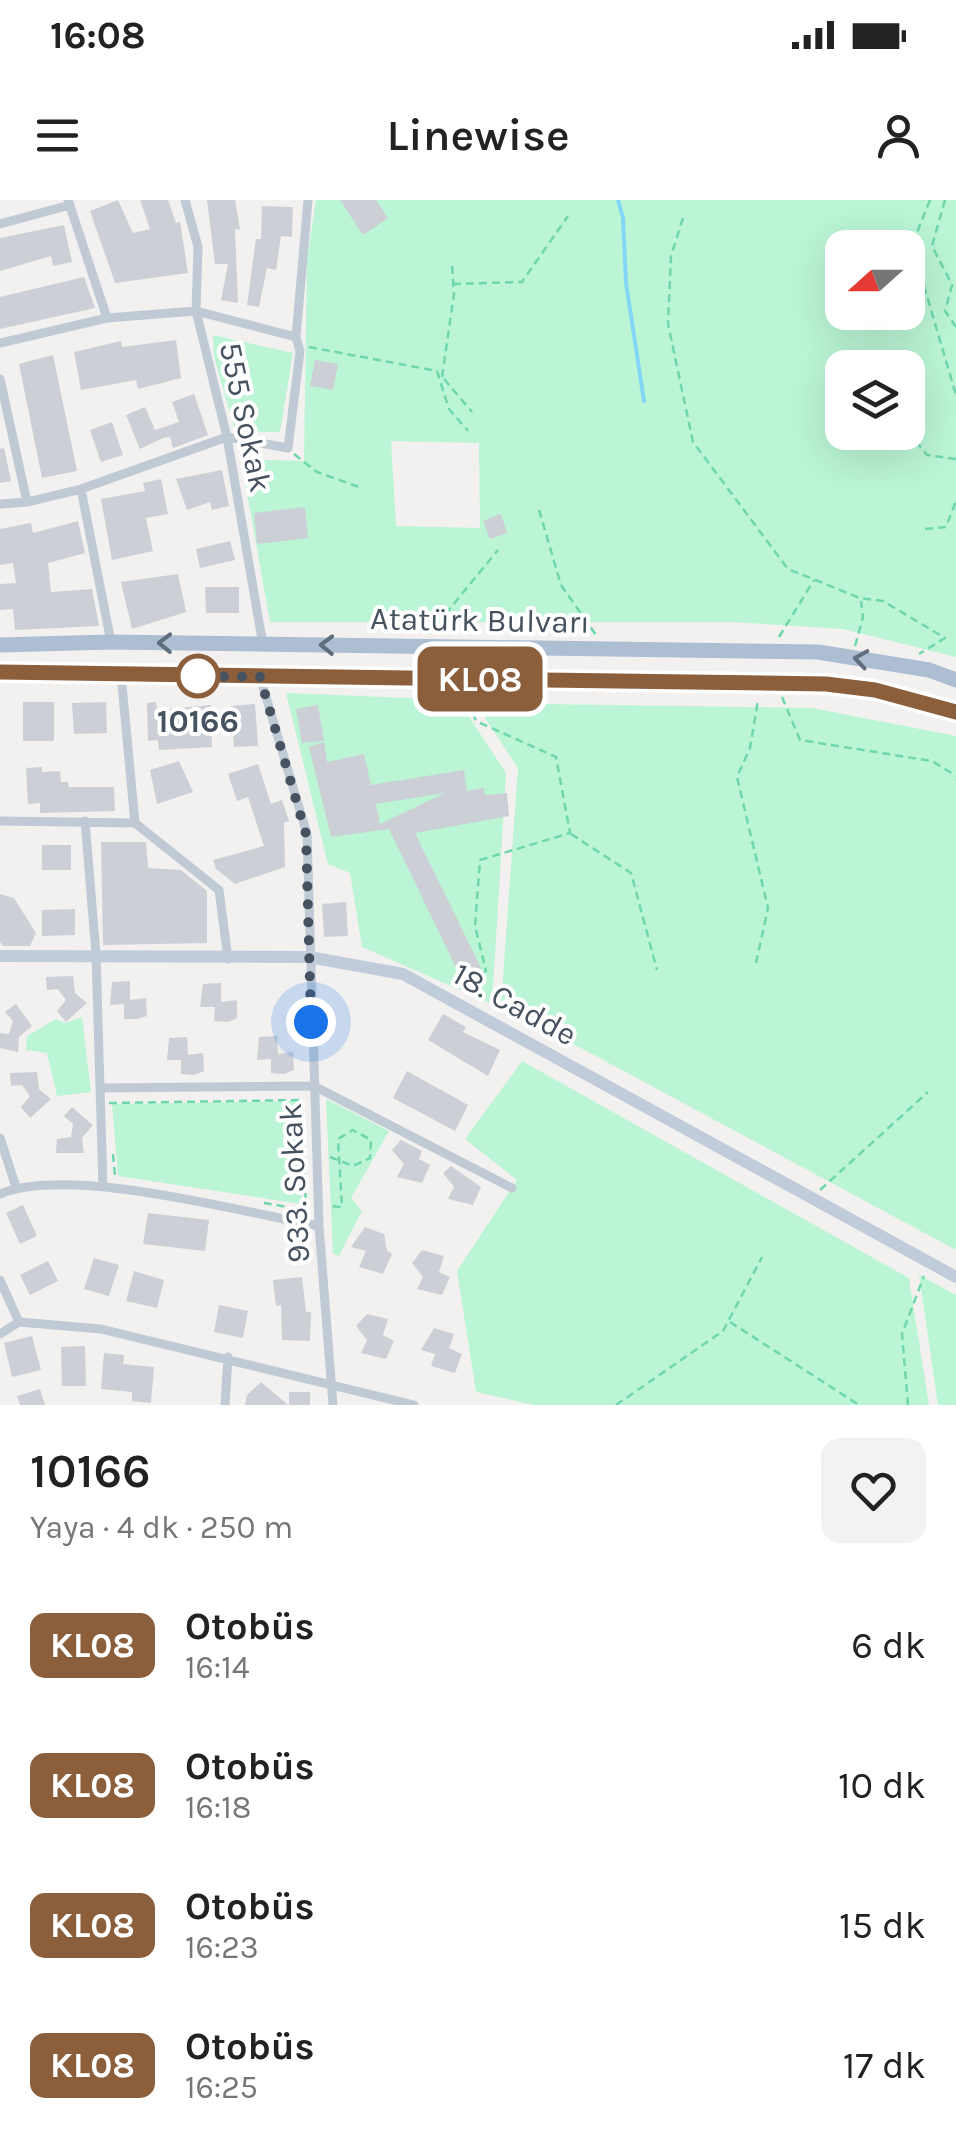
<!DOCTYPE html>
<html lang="tr">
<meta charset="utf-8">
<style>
:root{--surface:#fff;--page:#f2f2f2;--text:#222;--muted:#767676}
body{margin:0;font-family:Karla,sans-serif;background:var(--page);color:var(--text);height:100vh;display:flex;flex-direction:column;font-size:38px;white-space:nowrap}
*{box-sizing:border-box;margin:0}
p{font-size:32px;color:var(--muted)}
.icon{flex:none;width:55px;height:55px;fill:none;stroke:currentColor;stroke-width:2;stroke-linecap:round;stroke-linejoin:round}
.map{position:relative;height:1205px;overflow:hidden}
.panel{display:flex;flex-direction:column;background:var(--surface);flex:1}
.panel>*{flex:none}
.badge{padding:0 20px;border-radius:15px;font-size:35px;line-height:65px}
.needle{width:65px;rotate:249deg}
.tools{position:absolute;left:825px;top:30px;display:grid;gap:20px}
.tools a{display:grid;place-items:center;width:100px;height:100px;border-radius:20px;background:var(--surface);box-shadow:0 10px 40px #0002;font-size:50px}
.you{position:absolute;width:50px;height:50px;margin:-25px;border:8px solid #fff;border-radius:50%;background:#1a73e8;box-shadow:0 0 0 15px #1a73e833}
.map>.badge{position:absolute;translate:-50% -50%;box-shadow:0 0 0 5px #fff}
.round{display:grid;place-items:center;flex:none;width:105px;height:105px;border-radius:20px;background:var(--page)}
.overview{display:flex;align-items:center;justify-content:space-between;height:170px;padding:0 30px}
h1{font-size:48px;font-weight:600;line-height:75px}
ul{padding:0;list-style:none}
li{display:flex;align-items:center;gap:30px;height:140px;padding:0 30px}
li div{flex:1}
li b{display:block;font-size:38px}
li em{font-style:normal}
li .badge{min-width:110px;font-weight:700;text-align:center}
.status{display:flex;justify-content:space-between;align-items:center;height:70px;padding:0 50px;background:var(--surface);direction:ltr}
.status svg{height:28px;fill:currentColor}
header{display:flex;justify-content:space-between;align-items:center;height:130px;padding:0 30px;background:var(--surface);font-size:45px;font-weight:600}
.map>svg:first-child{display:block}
.green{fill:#bbf5d5;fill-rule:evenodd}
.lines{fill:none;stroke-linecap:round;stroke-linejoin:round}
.stream{stroke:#83d7f6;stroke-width:4}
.building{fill:#cccfd6;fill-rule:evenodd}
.path{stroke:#6ed7ab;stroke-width:2.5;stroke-dasharray:8 5;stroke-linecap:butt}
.street{stroke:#c0cad4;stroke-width:9}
.secondary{stroke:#c1ccdb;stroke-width:12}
.primary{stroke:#adbdd2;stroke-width:15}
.oneway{stroke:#606d7c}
.line-casing{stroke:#fff;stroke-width:22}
.line{stroke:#8b5e3c;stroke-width:15}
.walk{stroke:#465260;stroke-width:10;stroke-dasharray:0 18}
.stop-dot{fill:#fff;stroke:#8b5e3c;stroke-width:5}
.labels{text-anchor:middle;stroke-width:8;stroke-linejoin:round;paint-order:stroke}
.street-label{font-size:32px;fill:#465260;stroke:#fff}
.stop-label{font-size:32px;font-weight:bold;fill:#465260;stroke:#fff}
</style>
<div class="status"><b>16:08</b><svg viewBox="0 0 49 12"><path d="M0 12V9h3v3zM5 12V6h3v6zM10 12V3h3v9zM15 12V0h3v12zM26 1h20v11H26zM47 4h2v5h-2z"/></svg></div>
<header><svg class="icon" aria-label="menu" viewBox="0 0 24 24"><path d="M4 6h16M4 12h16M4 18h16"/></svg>Linewise<svg class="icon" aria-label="person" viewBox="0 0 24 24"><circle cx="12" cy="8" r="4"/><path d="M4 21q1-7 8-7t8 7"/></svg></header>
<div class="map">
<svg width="956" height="1205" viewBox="0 0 956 1205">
<rect width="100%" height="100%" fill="#f3f0f0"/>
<!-- green -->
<path class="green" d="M316 0H956V457L843 429 731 422H270L241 259 304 261 307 59ZM842 48H908V112H842ZM842 168H908V232H842ZM391 241 479 243 480 328 396 326Z
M213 135 293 153 280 232 235 231 214 156Z
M286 493 458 500 506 573 492 804 362 747 350 673 328 664Z
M475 503 812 508 956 536V1050L501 805 518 568Z
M82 817 91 892 57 896 47 853 26 850 27 836 56 819 65 823Z
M522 861 909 1078 929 1205H534L476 1192 457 1071 517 980 465 939Z
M326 899 389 931 351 998 362 1011 339 1056 333 1053Z
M297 901 302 1004 118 976 112 904Z
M919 1075 956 1095V1205H938Z"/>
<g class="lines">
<!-- stream -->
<path class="stream" d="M618 0 623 18 626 83 644 201"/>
</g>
<!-- building -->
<path class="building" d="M118 0 133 33 150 29 140 0H168L176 23 180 22 188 73 115 83 90 11Z
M207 0H235L240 29 235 30 238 103 221 100 228 64H215Z
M340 0H376L388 18 363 35Z
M262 6 293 7 292 37 281 36 276 70 267 68 259 107 247 105 256 39H261Z
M64 25 72 62 53 66 51 56 0 71V38Z
M84 77 95 108 0 129V97Z
M176 140 181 178 138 189 136 180 81 190 74 152 121 141 122 147Z
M53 155 77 271 42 278 19 164Z
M315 160 338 164 333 190 310 186Z
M194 194 208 235 173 248 170 237 163 238 140 249 126 215 145 207 155 230 179 222 172 202Z
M112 222 123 255 101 262 90 230Z
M4 248 11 281 0 283V249Z
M222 270 229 306 212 310 210 302 187 310 176 279Z
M161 279 168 314 146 318 153 351 112 360 101 299 145 291 143 283Z
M305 307 308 338 257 344 254 313Z
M501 314 507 333 490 339 483 321Z
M78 321 85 353 48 363 51 392 92 389 99 426 15 430 13 409 0 410V384L16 383 13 363 0 365V329L31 323 33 333Z
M230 341 235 360 200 368 196 349Z
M178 374 186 412 132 429 121 382Z
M205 387H239V413H206Z
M23 502H54V541H23Z
M106 502 107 533 74 534 72 503Z
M156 502 157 510 211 505 212 547 159 550 158 540 148 541 147 503Z
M255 504 258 546 234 547 231 506Z
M318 505 324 541 302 543 296 509Z
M324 542 327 562 364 554 371 585 464 570 467 591 484 588 485 595 507 593 509 616 415 633 481 768 461 778 389 629 331 637 309 547ZM445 593 380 624 376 604Z
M179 561 193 592 157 604 150 570Z
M258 564 271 604 282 600 289 621 284 623 285 667 235 684 216 669 213 660 264 646 248 597 237 601 228 574Z
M42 567V572L60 571 61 582H68L69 587H114L115 611 40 613V603L28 604 26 568Z
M101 642H146L148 668 181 670 207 691V743L103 745Z
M42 645H71V670H42Z
M0 694 14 698 36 733 30 746H3L0 742Z
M346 702 348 736 324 737 322 704Z
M75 709V735L42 736V710Z
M73 776 75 793 87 803 66 822 57 811 66 800 58 789 47 790 46 777Z
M130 781V800L146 798 147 816 137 819H124V804L110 805 112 782Z
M221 783V802L237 800V818L228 822 214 821 215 807H200L203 784Z
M16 804 32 826 19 837 18 852 0 848V833L9 834 13 821 5 812Z
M443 814 466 827 463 832 500 850 488 876 428 840Z
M277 836 278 854 293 852 294 870 284 874 271 873V859L257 860 259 837Z
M187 837 188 855 203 853 204 871 194 875 181 874V860H167L169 838Z
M407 871 468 905 455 931 393 898Z
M37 872 39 889 51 899 30 918 21 907 30 896 22 885 11 886 10 873Z
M72 907 93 925 82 938 84 953H56L57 939 71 937 73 924 64 916Z
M401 940 422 951 419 959 430 965 422 983 397 977 404 964 392 950Z
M451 966 481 987 473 1005 448 999 454 987 443 973Z
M23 1005 37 1036 20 1044 6 1013Z
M148 1013 209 1020 205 1051 143 1044Z
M365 1027 384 1034 387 1051 392 1054 383 1074 359 1067 366 1051 351 1047Z
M422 1050 444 1056 439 1072 450 1077 442 1095 417 1089 423 1077 412 1063Z
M94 1058 119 1065 109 1096 84 1089Z
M48 1061 58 1081 30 1095 20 1075Z
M134 1071 164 1080 157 1108 126 1101Z
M302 1077 306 1112H311L310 1141 282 1140 281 1105 276 1106 273 1080Z
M219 1105 248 1111 243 1138 214 1132Z
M367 1114 388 1119 383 1135 394 1141 386 1159 361 1153 367 1140 356 1126Z
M434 1128 454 1134 449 1148 462 1154 455 1173 431 1166 435 1154 421 1150Z
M32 1136 41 1170 12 1177 4 1143Z
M85 1146 86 1186H62L61 1147Z
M104 1153 124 1155 123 1164 154 1167 151 1203 132 1201V1192L101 1189Z
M261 1182 288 1205H245L247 1195Z
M40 1189 45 1205H20L17 1196Z
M289 1192H310V1205H289Z"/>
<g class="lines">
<!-- path -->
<path class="path" d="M930 0 912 45 956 195
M945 0 932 46 952 85 945 111 956 127
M683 18 671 56 668 124 693 242 788 369 860 398 883 401 945 438 919 454
M453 84 522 82 568 16
M309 147 437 171 449 209 468 231
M442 177 454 94 452 65
M444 179 472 212
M908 231 927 255 956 259
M294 254 317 272 359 287
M539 310 561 385 596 435
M925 329 946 327 956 301
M429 434 498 350
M779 437 814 380
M855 446 863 417 861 401
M782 497 800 540 932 561 956 576
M571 634 631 673 657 770
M756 763 768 708 737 577 750 548 758 500
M461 789 486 771 475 726 480 660 570 633 556 557 476 521 464 494
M109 903 302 900 306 1010 264 1003
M113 954 115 976
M330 957 353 966 370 958 371 940 353 930 338 939 342 1007 330 1006
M820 990 928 892
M730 1122 859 1205
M616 1205 723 1131 762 1057
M908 1205 902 1134 924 1076"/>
<!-- street -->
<path class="street" d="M68 0 107 118
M185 0 198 47 196 111 227 237 263 445
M0 24 70 5
M0 143 107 118 196 111 296 137
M0 179 27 302
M81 289 111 442
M0 304 27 302 81 289 227 237 288 248 300 151 296 137 308 0
M121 474 135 623
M260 477 307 634 319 1026 333 1205
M0 621 135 623 219 690 228 759
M85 621 96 754 103 987
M100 888 314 886 512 988
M0 938 16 987
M0 994C69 965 242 1012 319 1026
M0 1080 19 1122
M0 1134 19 1122 101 1129 414 1205
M225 1205 228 1157"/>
<!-- secondary -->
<path class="secondary" d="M0 756 309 757 403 774 956 1077"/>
<!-- primary -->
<path class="primary" d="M0 445 111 442 818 452 929 470 956 480
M0 472 826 485 875 490 956 512"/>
</g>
<!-- one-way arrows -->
<defs><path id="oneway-chevron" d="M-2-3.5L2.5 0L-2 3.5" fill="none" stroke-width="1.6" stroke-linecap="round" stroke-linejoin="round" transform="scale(2.5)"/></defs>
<g class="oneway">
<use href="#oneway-chevron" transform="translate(165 443) rotate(-179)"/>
<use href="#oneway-chevron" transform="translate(327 445) rotate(-179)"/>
<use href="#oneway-chevron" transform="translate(861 459) rotate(-171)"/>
</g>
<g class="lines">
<defs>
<path id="line" d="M0 472 826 484 875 490 956 512"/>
</defs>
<!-- line casing -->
<use href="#line" class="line-casing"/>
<!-- line -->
<use href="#line" class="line"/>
<!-- walk -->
<path class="walk" d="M198 476H184L260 477 306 634 311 822"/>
</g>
<!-- markers -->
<circle class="stop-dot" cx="198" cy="476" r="20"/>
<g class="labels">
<!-- street labels -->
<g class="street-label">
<text transform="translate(246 217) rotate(78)" y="11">555 Sokak</text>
<text transform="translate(480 420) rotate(1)" y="11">Atatürk Bulvarı</text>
<text transform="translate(515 804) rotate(29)" y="11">18. Cadde</text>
<text transform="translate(294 983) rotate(-93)" y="11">933. Sokak</text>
</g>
<!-- stop labels -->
<g class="stop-label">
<text x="198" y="532">10166</text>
</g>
</g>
</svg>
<div class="tools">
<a><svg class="needle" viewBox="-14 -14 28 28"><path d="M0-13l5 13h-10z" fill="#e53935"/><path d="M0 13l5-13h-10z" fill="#767676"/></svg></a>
<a><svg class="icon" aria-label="layers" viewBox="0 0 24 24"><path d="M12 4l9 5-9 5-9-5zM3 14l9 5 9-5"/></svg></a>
</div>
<div class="you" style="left:311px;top:822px"></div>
<b class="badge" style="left:480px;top:479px;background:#8b5e3c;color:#fff">KL08</b>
</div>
<section class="panel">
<div class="overview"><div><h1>10166</h1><p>Yaya · 4 dk · 250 m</p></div><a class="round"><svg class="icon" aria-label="heart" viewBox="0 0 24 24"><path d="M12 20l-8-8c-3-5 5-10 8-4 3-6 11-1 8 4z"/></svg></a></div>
<ul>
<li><span class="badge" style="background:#8b5e3c;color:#fff">KL08</span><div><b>Otobüs</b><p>16:14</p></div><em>6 dk</em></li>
<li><span class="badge" style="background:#8b5e3c;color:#fff">KL08</span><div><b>Otobüs</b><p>16:18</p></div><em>10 dk</em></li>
<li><span class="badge" style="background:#8b5e3c;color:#fff">KL08</span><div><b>Otobüs</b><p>16:23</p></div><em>15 dk</em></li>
<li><span class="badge" style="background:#8b5e3c;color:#fff">KL08</span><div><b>Otobüs</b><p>16:25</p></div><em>17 dk</em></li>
</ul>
</section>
